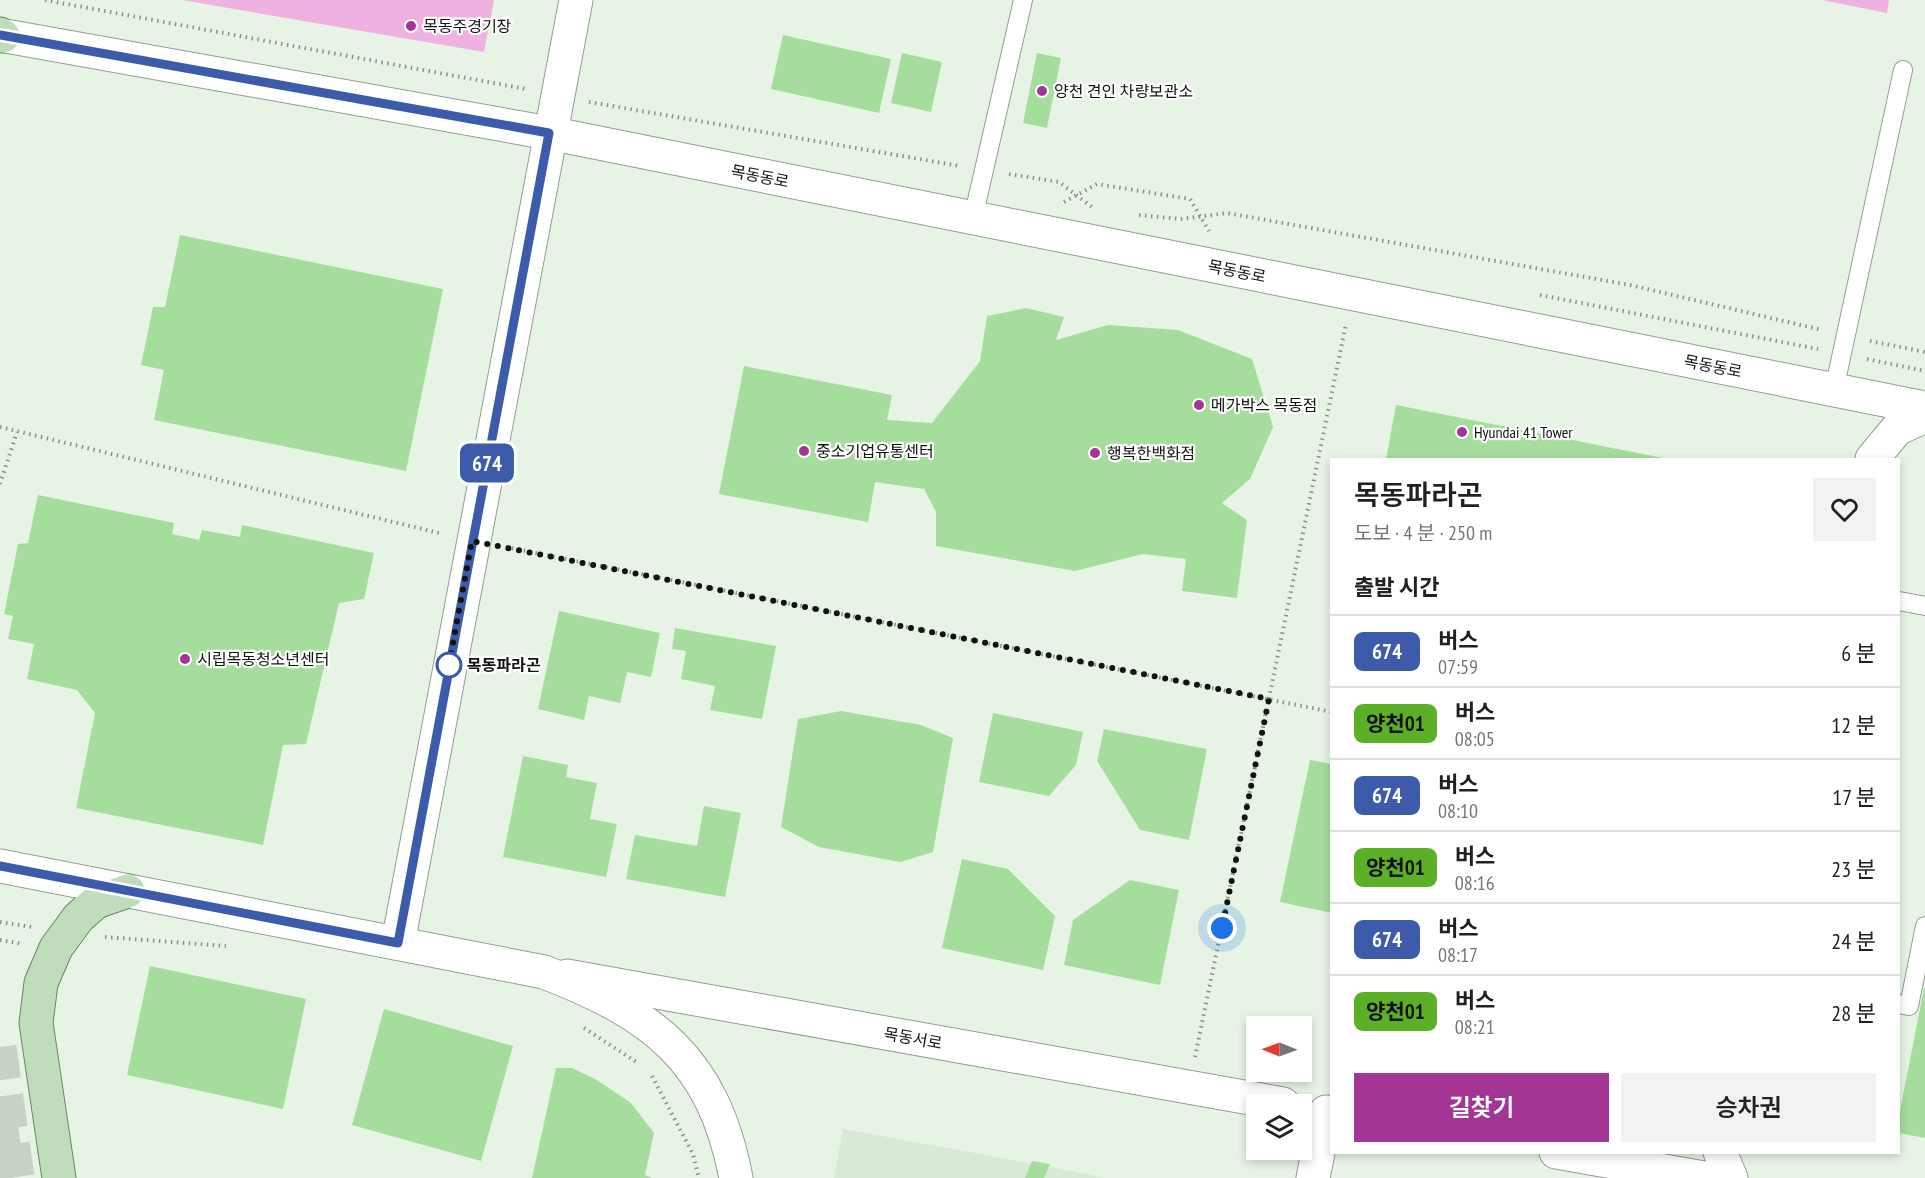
<!DOCTYPE html>
<html lang="ko">
<meta charset="utf-8">
<style>
:root{--surface:#fff;--page:#f2f2f2;--text:#202124;--muted:#757577;--line:#e0e0e0;--accent:#a33594}
body{margin:0;font-family:"PT Sans Narrow","Noto Sans KR",sans-serif;background:var(--page);color:var(--text);height:100vh;display:flex;flex-direction:column;font-size:22px;white-space:nowrap}
*{box-sizing:border-box;margin:0}
p{font-size:20px;color:var(--muted)}
.icon{flex:none;width:33px;height:33px;fill:none;stroke:currentColor;stroke-width:2;stroke-linecap:round;stroke-linejoin:round}
.map{position:relative;flex:1;overflow:hidden}
.side{position:absolute;left:1330px;top:458px;width:570px;height:696px;display:flex;flex-direction:column;background:var(--surface);border-radius:0px;box-shadow:0 3px 9px #0003}
.side>*{flex:none}
.badge{padding:0 12px;border-radius:9px;font-size:21px;line-height:39px}
.needle{width:39px;rotate:271deg}
.fabs{position:absolute;left:1246px;top:1016px;display:grid;gap:12px}
.fabs a{display:grid;place-items:center;width:66px;height:66px;border-radius:0px;background:var(--surface);box-shadow:0 3px 9px #0003;font-size:30px}
.you{position:absolute;width:30px;height:30px;margin:-15px;border:4px solid #fff;border-radius:50%;background:#1a73e8;box-shadow:0 0 0 9px #1a73e833}
.map>.badge{position:absolute;translate:-50% -50%;box-shadow:0 0 0 3px #fff}
h2{padding:0 24px;font-size:22px;line-height:54px}
.round{display:grid;place-items:center;flex:none;width:63px;height:63px;border-radius:0px;background:var(--page)}
.headline{display:flex;align-items:center;justify-content:space-between;height:102px;padding:0 24px}
h1{font-size:28px;font-weight:600;line-height:45px}
.cta{display:flex;gap:12px;margin-top:auto;padding:12px 24px}
.cta a{flex:1;height:69px;border-radius:0px;background:var(--accent);color:#fff;font-size:24px;font-weight:600;line-height:69px;text-align:center}
.cta a+a{background:var(--page);color:var(--text)}
ul{padding:0;list-style:none}
li{display:flex;align-items:center;gap:18px;height:72px;padding:0 24px;border-top:2px solid var(--line)}
li div{flex:1}
li b{display:block;font-size:22px}
li em{font-style:normal}
li .badge{min-width:66px;font-weight:700;text-align:center}
.map>svg:first-child{display:block}
.built{fill:#d8ead5}
.green{fill:#eeb1e1}
.building{fill:#a5dd9d}
.lines{fill:none;stroke-linecap:round;stroke-linejoin:round}
.primary-tunnel{stroke:#c7d2c5;stroke-width:33;stroke-dasharray:33 16;stroke-linecap:butt}
.trunk-tunnel{stroke:#c7d2c5;stroke-width:33;stroke-dasharray:33 16;stroke-linecap:butt}
.service-casing{stroke:#929e91;stroke-width:20}
.tertiary-casing{stroke:#929e91;stroke-width:35}
.secondary-casing{stroke:#929e91;stroke-width:35}
.primary-casing{stroke:#668861;stroke-width:35}
.path{stroke:#899288;stroke-width:4;stroke-dasharray:1.5 4.5;stroke-linecap:butt}
.service{stroke:#fff;stroke-width:18}
.tertiary{stroke:#fff;stroke-width:33}
.secondary{stroke:#fff;stroke-width:33}
.primary{stroke:#bfddbb;stroke-width:33}
.line-casing{stroke:#fff;stroke-width:14}
.line{stroke:#3d5bab;stroke-width:9}
.walk{stroke:#10140f;stroke-width:6;stroke-dasharray:0 10.8}
.poi-dot{fill:#a33594;stroke:#fff;stroke-width:2}
.stop-dot{fill:#fff;stroke:#3d5bab;stroke-width:3}
.labels{text-anchor:middle;stroke-width:4.5;stroke-linejoin:round;paint-order:stroke}
.poi-label{font-size:16px;fill:#10140f;stroke:#fff;text-anchor:start}
.street-label{font-size:16px;fill:#10140f;stroke:#fff}
.stop-label{font-size:16px;font-weight:bold;fill:#10140f;stroke:#fff;text-anchor:start}
</style>
<div class="map">
<svg width="1925" height="1178" viewBox="0 0 1925 1178">
<rect width="100%" height="100%" fill="#e7f4e5"/>
<!-- built -->
<path class="built" d="M843 1129 1008 1159 1106 1178H834Z"/>
<!-- green -->
<path class="green" d="M182 0H494L484 52Z
M1822 0H1889L1887 13Z"/>
<!-- building -->
<path class="building" d="M783 35 891 59 879 113 771 89Z
M902 53 942 62 931 112 891 103Z
M1037 53 1061 58 1047 128 1023 123Z
M180 235 443 289 406 471 154 420 164 370 141 365 153 307H165Z
M1026 308 1064 317 1056 340 1108 325 1178 330 1252 359 1273 427 1250 479 1222 503 1247 520 1237 598 1182 591 1186 559 1143 554 1075 571 936 546V512L924 489 875 482 868 522 719 494 744 366 892 395 887 420 932 423 980 361 987 316Z
M1396 405 1663 458V459H1386Z
M38 495 174 523 172 534 199 540 202 530 240 537 242 525 374 553 364 599 339 603 306 744 283 745 263 845 76 808 95 713 77 690 27 679 34 644 8 639 13 616 4 614 18 544 28 543Z
M559 611 660 633 651 677 627 672 620 703 589 696 584 720 538 709Z
M675 628 776 646 762 719 710 710 715 686 681 679 686 651 672 649Z
M841 711 921 725 953 738 933 852 900 862 819 847 781 827 798 719Z
M993 713 1083 732 1076 765 1049 796 979 782Z
M1104 729 1207 749 1189 840 1140 830 1097 761Z
M523 756 568 765 566 777 597 783 590 819 617 824 606 877 503 857Z
M1310 760 1332 764V913L1280 902Z
M704 806 741 813 725 897 626 879 635 835 697 846Z
M962 859 1008 869 1055 916 1043 970 942 948Z
M1130 880 1179 890 1160 985 1064 965 1073 920Z
M150 966 306 999 283 1109 127 1075Z
M1924 988H1925V1138L1899 1133V1116Z
M384 1009 513 1046 481 1161 352 1125Z
M556 1068H572L597 1080 631 1103 654 1133 645 1175 652 1178H532Z
M1032 1161 1050 1164 1044 1178H1025Z"/>
<g class="lines">
<!-- primary-tunnel -->
<path class="primary-tunnel" d="M0 1117 9 1178"/>
<!-- trunk-tunnel -->
<path class="trunk-tunnel" d="M0 1047 18 1178"/>
<defs>
<path id="service" d="M973 218 1023 0
M1834 390 1903 70
M1899 601 1925 606
M1899 1004 1909 1006 1925 926"/>
<path id="tertiary" d="M1872 459 1897 429 1925 416
M398 943 576 0
M567 976 1283 1104
M1556 1152 1704 1178
M1720 1152 1731 1178
M1313 1178 1326 1112"/>
<path id="secondary" d="M0 35 549 133 1925 408
M0 866 544 972C653 1014 713 1058 736 1178"/>
<path id="primary" d="M0 34 3 36
M59 1178 36 1023 41 983 56 948 78 918 96 902 128 891"/>
</defs>
<!-- service casing -->
<use href="#service" class="service-casing"/>
<!-- tertiary casing -->
<use href="#tertiary" class="tertiary-casing"/>
<!-- secondary casing -->
<use href="#secondary" class="secondary-casing"/>
<!-- primary casing -->
<use href="#primary" class="primary-casing"/>
<!-- path -->
<path class="path" d="M45 0 526 89
M589 102 960 166
M1009 174 1059 182 1092 207
M1064 202 1097 184 1190 199 1209 231
M1139 215 1181 219 1227 213 1630 285 1822 330
M1540 295 1818 349
M1870 341 1925 352
M1867 359 1925 371
M0 427 443 534
M0 484 17 432
M506 547 1332 712
M0 922 32 927
M105 937 226 946
M0 940 23 944
M584 1028 638 1063
M1195 1057 1346 324
M652 1076 693 1154 699 1178"/>
<!-- service -->
<use href="#service" class="service"/>
<!-- tertiary -->
<use href="#tertiary" class="tertiary"/>
<!-- secondary -->
<use href="#secondary" class="secondary"/>
<!-- primary -->
<use href="#primary" class="primary"/>
</g>
<g class="lines">
<defs>
<path id="line" d="M0 35 549 133 398 943 0 866"/>
</defs>
<!-- line casing -->
<use href="#line" class="line-casing"/>
<!-- line -->
<use href="#line" class="line"/>
<!-- walk -->
<path class="walk" d="M449 665 447 675 472 541 1269 699 1222 928"/>
</g>
<!-- markers -->
<g class="poi-dot">
<circle cx="411" cy="26" r="6"/>
<circle cx="1042" cy="91" r="6"/>
<circle cx="1199" cy="405" r="6"/>
<circle cx="1462" cy="432" r="6"/>
<circle cx="804" cy="451" r="6"/>
<circle cx="1095" cy="453" r="6"/>
<circle cx="185" cy="659" r="6"/>
</g>
<circle class="stop-dot" cx="449" cy="665" r="12"/>
<g class="labels">
<!-- poi labels -->
<g class="poi-label">
<text x="423" y="32">목동주경기장</text>
<text x="1054" y="97">양천 견인 차량보관소</text>
<text x="1211" y="411">메가박스 목동점</text>
<text x="1474" y="438">Hyundai 41 Tower</text>
<text x="816" y="457">중소기업유통센터</text>
<text x="1107" y="459">행복한백화점</text>
<text x="197" y="665">시립목동청소년센터</text>
</g>
<!-- street labels -->
<g class="street-label">
<text transform="translate(760 176) rotate(11)" y="6">목동동로</text>
<text transform="translate(1237 271) rotate(11)" y="6">목동동로</text>
<text transform="translate(1713 366) rotate(11)" y="6">목동동로</text>
<text transform="translate(913 1038) rotate(10)" y="6">목동서로</text>
</g>
<!-- stop labels -->
<g class="stop-label">
<text x="467" y="671">목동파라곤</text>
</g>
</g>
</svg>
<div class="fabs">
<a><svg class="needle" viewBox="-14 -14 28 28"><path d="M0-13l5 13h-10z" fill="#e53935"/><path d="M0 13l5-13h-10z" fill="#757577"/></svg></a>
<a><svg class="icon" aria-label="layers" viewBox="0 0 24 24"><path d="M12 4l9 5-9 5-9-5zM3 14l9 5 9-5"/></svg></a>
</div>
<div class="you" style="left:1222px;top:928px"></div>
<b class="badge" style="left:487px;top:463px;background:#3d5bab;color:#fff">674</b>
<section class="side">
<div class="headline"><div><h1>목동파라곤</h1><p>도보 · 4 분 · 250 m</p></div><a class="round"><svg class="icon" aria-label="heart" viewBox="0 0 24 24"><path d="M12 20l-8-8c-3-5 5-10 8-4 3-6 11-1 8 4z"/></svg></a></div>
<h2>출발 시간</h2>
<ul>
<li><span class="badge" style="background:#3d5bab;color:#fff">674</span><div><b>버스</b><p>07:59</p></div><em>6 분</em></li>
<li><span class="badge" style="background:#5bb025;color:#111">양천01</span><div><b>버스</b><p>08:05</p></div><em>12 분</em></li>
<li><span class="badge" style="background:#3d5bab;color:#fff">674</span><div><b>버스</b><p>08:10</p></div><em>17 분</em></li>
<li><span class="badge" style="background:#5bb025;color:#111">양천01</span><div><b>버스</b><p>08:16</p></div><em>23 분</em></li>
<li><span class="badge" style="background:#3d5bab;color:#fff">674</span><div><b>버스</b><p>08:17</p></div><em>24 분</em></li>
<li><span class="badge" style="background:#5bb025;color:#111">양천01</span><div><b>버스</b><p>08:21</p></div><em>28 분</em></li>
</ul>
<div class="cta"><a>길찾기</a><a>승차권</a></div>
</section>
</div>
